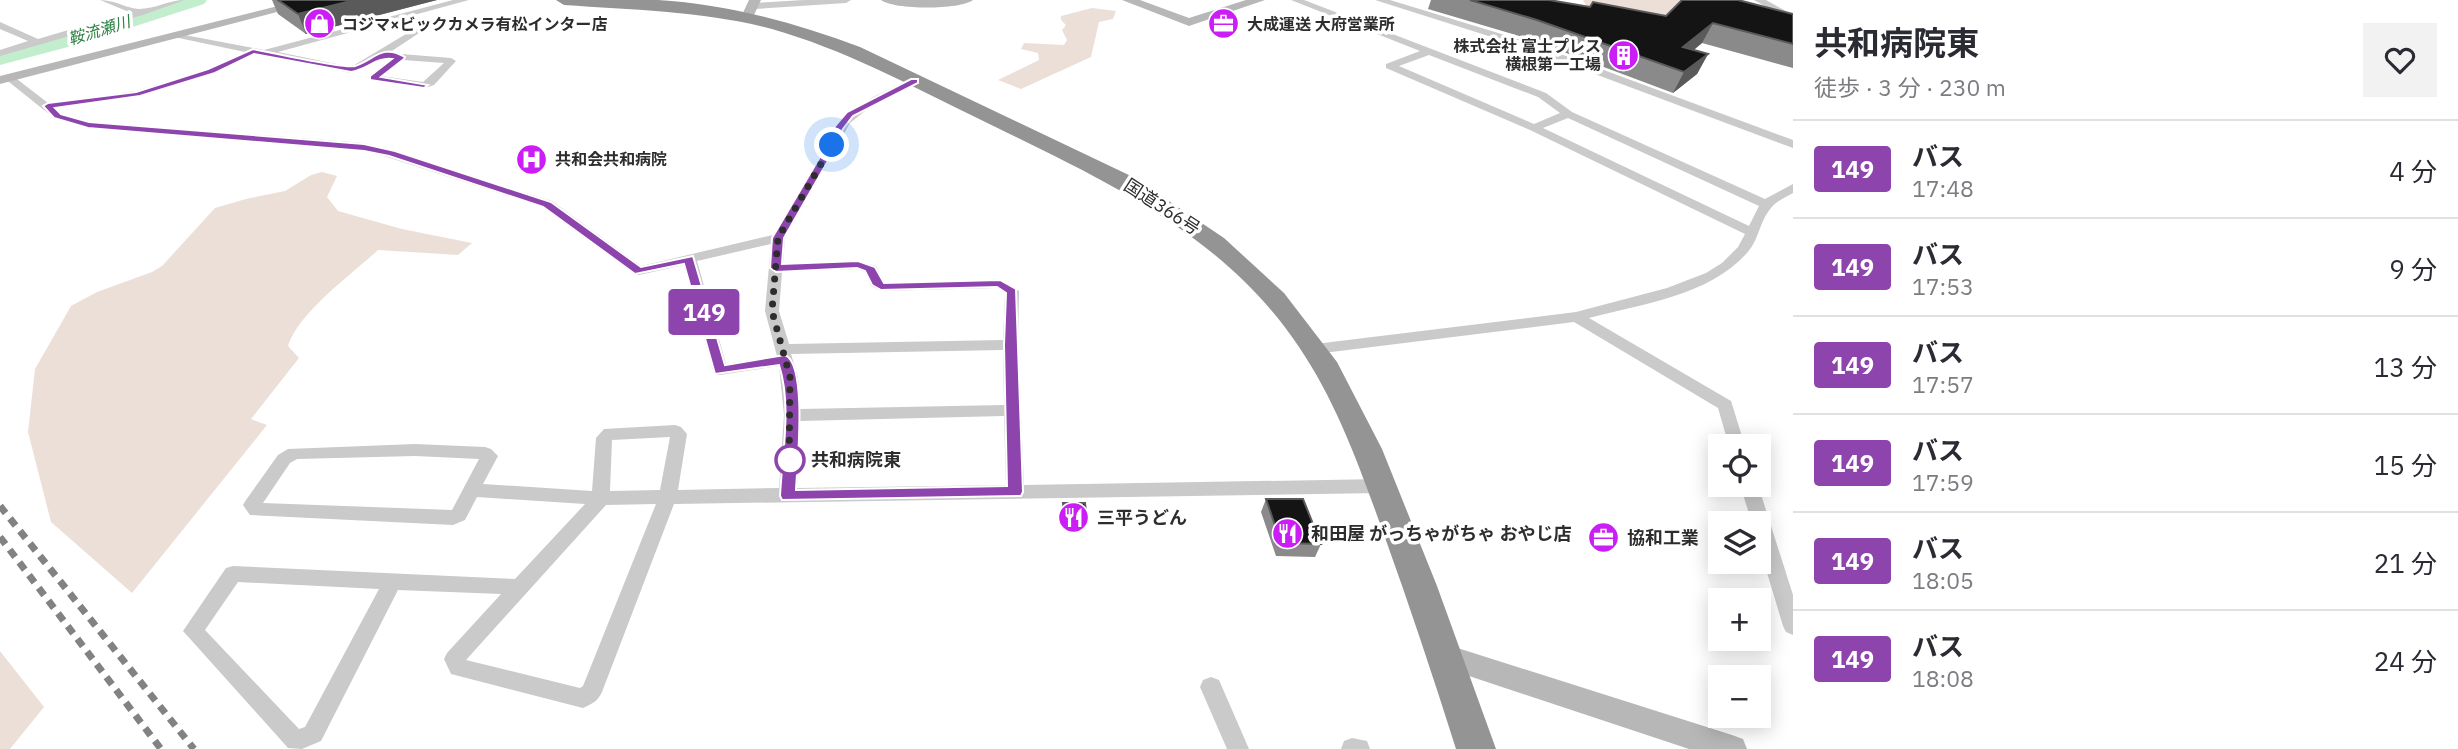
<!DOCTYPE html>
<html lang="ja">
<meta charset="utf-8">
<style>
:root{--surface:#fff;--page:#f2f2f3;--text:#2b2b33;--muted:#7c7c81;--line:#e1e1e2}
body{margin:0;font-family:"IBM Plex Sans","Noto Sans JP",sans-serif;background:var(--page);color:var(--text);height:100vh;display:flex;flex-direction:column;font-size:26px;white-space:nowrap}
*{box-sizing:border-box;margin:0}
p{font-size:23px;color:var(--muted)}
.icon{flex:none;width:38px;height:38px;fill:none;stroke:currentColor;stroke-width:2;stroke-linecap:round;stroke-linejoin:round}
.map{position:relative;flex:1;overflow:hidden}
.drawer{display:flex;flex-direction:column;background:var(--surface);width:665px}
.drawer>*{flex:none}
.badge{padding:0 14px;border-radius:5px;font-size:24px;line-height:46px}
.fabs{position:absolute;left:1708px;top:434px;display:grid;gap:14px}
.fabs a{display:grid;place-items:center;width:63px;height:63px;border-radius:0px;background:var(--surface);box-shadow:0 4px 18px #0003;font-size:35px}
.you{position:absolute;width:35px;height:35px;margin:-18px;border:5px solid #fff;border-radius:50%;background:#1a73e8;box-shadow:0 0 0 10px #1a73e833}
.map>.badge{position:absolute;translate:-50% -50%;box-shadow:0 0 0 4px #fff}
.round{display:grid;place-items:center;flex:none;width:74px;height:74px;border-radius:0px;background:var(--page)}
.head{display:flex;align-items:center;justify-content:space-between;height:119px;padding:0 21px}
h1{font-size:33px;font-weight:700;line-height:52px}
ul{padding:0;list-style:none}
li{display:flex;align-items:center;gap:21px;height:98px;padding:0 21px;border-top:2px solid var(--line)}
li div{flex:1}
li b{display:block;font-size:26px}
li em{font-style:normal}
li .badge{min-width:77px;font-weight:700;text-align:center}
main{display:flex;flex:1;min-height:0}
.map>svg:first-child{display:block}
.green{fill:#ecdfd8}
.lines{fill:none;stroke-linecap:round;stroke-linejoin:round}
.river{fill:#c2eece;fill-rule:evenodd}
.street{fill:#cacaca;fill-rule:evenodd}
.secondary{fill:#b7b7b7;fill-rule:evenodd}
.highway{fill:#949494;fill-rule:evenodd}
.rail{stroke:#828282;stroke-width:7;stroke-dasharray:9 7;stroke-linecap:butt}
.wall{fill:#8a8a8a}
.shaded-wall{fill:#5a5a5a}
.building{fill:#141414;stroke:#5a5a5a;stroke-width:2}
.line{fill:#8e44ad;stroke:#fff;stroke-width:2}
.walk{stroke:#2d2d2d;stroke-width:7;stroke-dasharray:0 12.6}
.stop-dot{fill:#fff;stroke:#8e44ad;stroke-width:3.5}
.labels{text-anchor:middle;stroke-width:7;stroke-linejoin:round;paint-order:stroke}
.far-poi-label{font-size:16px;font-weight:bold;fill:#2d2d2d;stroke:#fff;text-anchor:start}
.far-water-label{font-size:16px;font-style:italic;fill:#2e8245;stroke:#fff}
.street-label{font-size:18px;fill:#2d2d2d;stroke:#fff}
.stop-label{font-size:18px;font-weight:bold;fill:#2d2d2d;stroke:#fff;text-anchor:start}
.poi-label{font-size:18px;font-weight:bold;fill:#2d2d2d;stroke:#fff;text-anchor:start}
</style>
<main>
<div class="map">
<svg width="1793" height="749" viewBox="0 0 1793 749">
<rect width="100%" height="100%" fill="#fff"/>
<!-- green -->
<path class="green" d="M1583 0H1689L1662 28 1588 9Z
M1092 8 1116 11 1113 19 1099 22 1091 57 1021 89 998 80 1039 60 1038 53 1021 49 1024 43 1064 45 1067 40 1062 30 1066 25 1061 20V16Z
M322 172 337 176 327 197 338 211 402 229 472 243 458 255 378 250C352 274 298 313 288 346L299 358 251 419 267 425 132 593 51 522 28 432 35 369 71 306 97 292 152 272 162 266 215 208 246 199 285 191 311 175Z
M0 651 44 707 10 749H0Z"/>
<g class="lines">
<!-- river -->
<path class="river" d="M179 0H207L204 4 83 43 0 65V53L69 35Z"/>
<!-- street -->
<path class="street" d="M100 0C115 0 128 9 139 9 155 9 169 0 185 0L143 15 0 56V50L28 41 0 29V22L38 39 129 12Z
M453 0H469L278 52 351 67 416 28 419 29V33L389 53 451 58 456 61 434 85 428 87 369 80V76L391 59C376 58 366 69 351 73L256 54 215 73 141 96 55 108 62 114 89 122 364 143 552 201 641 266 773 235 842 119 873 97 910 79H918V83L870 107 850 123 785 238 783 264 858 261 876 266 884 283 1000 280 1019 291 1018 345 1024 485 1382 479 1388 481 1391 486 1388 491 1382 493 674 504 602 692C598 701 592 704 583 708L451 674 444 659 447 653 501 594 398 590 321 741 302 749 288 748 183 631 226 568 233 566 515 579 585 504 477 497 465 520 453 525 250 515 243 505 246 500 278 455 288 449 415 444 485 447 491 449 498 456 483 484 592 491 596 438 604 429 675 425 681 427 687 434 678 490 779 488 784 415 779 366 720 375 714 374 684 265 639 275 634 274 542 207 387 157 364 150 84 127 54 118 4 78 13 76 48 103 136 91 207 69 245 52 174 37V33L264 50ZM403 60 444 63 423 82 382 76ZM771 244 765 311 777 356 726 364 697 261ZM857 269 865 272 871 286 881 291 997 288 1005 293 1003 340 789 344 779 311 782 272ZM1003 350 1004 405 800 409 798 377 791 354ZM1004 416 1006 485 797 488 800 421ZM670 437 660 490 610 491 612 440ZM415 456 479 459 452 510 263 503 290 463 297 459ZM656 504 583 686 580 688 466 660 606 505ZM238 582 379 589 305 727 299 729 205 630Z
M804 0H851L846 3 755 9 750 6 755 3Z
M1291 0H1304L1546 93 1572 112 1765 199 1793 184V193C1786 197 1775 202 1771 208 1759 222 1759 241 1746 254 1708 296 1641 304 1589 318L1731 401 1745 446H1729L1718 408 1574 322 1315 354 1310 353 1307 349 1315 344 1576 312 1667 288 1706 273 1722 263 1738 247 1745 234 1530 130 1386 68V64L1420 51ZM1429 55 1538 97 1560 113 1534 124 1399 66ZM1568 118 1759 206 1749 226 1543 128Z
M1375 0H1390L1528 42 1793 140V148L1520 46Z
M1754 0H1766L1793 15V22Z
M1740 485H1758L1793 595V635L1786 632 1783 626 1759 546V523H1752Z
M1211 677 1219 680 1249 749H1227L1200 687 1203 680Z
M1352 738 1367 741 1370 749H1341L1344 741Z"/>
<!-- secondary -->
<path class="secondary" d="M302 0H323L0 84V76Z
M749 0H761L753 17 747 21 741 17Z
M881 0H973C960 10 894 10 881 0Z
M1122 0H1140L1189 18 1246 0H1265L1189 26Z
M1445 644 1732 735 1743 739 1747 749H1689L1445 668 1435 665 1431 656 1435 647Z"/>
<!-- highway -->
<path class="highway" d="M556 0C590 0 624 0 658 0 727 4 795 23 860 47L1133 177 1224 238 1284 293 1337 362 1382 449 1437 586 1496 749H1456C1433 676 1409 604 1383 532 1360 468 1337 403 1299 347 1220 229 1093 175 971 115 906 83 842 49 772 29 704 11 634 10 564 5Z"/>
<!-- rail -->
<path class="rail" d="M0 506 194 749
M0 537 161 749"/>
</g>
<!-- wall -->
<path class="wall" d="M272 0H437L306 34 278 14Z
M1431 0H1549L1590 7 1666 16 1793 14V68L1702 43 1694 50 1708 54 1697 74 1673 93 1529 39 1428 9Z
M1266 499 1321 544 1315 557 1276 556 1261 512Z
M1063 503 1087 521 1085 528 1064 527 1062 510Z"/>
<!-- shaded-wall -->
<path class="shaded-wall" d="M355 0H437L306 34 298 14Z
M1713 23 1702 43 1672 67 1683 47Z
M1708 54 1697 74 1673 93 1684 72Z"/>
<!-- building -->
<path class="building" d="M278 0H355L298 14Z
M1470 0H1549L1590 7 1593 2 1666 16 1682 0H1738L1793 14V44L1713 23 1683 47 1708 54 1684 72 1537 20Z
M1266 499H1303L1321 544 1281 543Z
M1063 503H1085L1087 521 1065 520Z"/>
<!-- line -->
<path class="line" d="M253 49C268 52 346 69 355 66 374 60 382 43 405 57L404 59 381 77 428 85 424 88 370 80V76L392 59C376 57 367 70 351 72L254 54 215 73 140 96 55 108 61 114 89 122 364 144 395 151 551 202 641 267 693 256 725 365 785 355C808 364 797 467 796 490L1007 486 1004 345 1006 293 997 287 881 290 872 285 865 271 857 268 776 272 770 268 772 238 827 145 835 126 847 112 911 79H918V83L853 116 843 129 837 145 784 238 782 264 858 261 875 267 884 283 1000 280 1016 289 1023 492 1021 496 782 500 780 496C782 455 792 405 779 365L715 374 684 264 635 274 543 207 389 156 364 151 88 128 54 118 43 106 48 103 136 92 208 69Z"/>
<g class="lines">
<!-- walk -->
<path class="walk" d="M790 460 789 469 790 377 772 311 778 238 832 145"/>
</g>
<!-- icons -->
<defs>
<symbol id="shop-disc" viewBox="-11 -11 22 22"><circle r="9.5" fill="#cb1df6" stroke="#fff"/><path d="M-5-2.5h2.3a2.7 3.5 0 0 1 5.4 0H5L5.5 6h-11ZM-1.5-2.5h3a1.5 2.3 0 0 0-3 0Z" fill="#fff"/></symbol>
<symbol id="office-disc" viewBox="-11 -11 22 22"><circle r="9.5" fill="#cb1df6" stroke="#fff"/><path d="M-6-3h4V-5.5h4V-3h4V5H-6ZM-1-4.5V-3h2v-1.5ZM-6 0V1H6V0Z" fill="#fff"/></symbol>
<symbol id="building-disc" viewBox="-11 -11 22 22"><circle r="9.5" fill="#cb1df6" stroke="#fff"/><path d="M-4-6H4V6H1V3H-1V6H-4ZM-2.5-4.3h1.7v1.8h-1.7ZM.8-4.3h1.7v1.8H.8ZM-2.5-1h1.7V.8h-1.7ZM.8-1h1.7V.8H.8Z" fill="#fff"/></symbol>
<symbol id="hospital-disc" viewBox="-11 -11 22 22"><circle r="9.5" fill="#cb1df6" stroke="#fff"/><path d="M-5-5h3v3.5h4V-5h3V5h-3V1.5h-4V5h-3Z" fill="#fff"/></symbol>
<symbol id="restaurant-disc" viewBox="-11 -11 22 22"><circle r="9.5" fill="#cb1df6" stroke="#fff"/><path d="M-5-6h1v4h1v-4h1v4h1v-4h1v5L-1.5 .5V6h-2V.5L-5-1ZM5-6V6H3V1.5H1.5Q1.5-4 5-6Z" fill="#fff"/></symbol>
</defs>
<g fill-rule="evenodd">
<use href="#shop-disc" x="302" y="6" width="35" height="35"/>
<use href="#office-disc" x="1206" y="6" width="35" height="35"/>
<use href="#building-disc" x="1606" y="38" width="35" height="35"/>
<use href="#hospital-disc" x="514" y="142" width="35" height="35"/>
<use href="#restaurant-disc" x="1056" y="500" width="35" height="35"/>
<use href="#restaurant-disc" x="1270" y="516" width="35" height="35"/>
<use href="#office-disc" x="1586" y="520" width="35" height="35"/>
</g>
<!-- markers -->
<circle class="stop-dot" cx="790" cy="460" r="14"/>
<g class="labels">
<!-- far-poi labels -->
<g class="far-poi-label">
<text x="342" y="30">コジマ×ビックカメラ有松インター店</text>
<text x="1247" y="30">大成運送 大府営業所</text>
<text x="1601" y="52" text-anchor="end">株式会社 富士プレス<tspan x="1601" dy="18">横根第一工場</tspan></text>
<text x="555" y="165">共和会共和病院</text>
</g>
<!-- far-water labels -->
<g class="far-water-label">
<text transform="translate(99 30) rotate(-17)" y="6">鞍流瀬川</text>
</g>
<!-- street labels -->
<g class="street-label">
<text transform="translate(1162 207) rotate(33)" y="6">国道366号</text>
</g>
<!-- stop labels -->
<g class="stop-label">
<text x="811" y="466">共和病院東</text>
</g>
<!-- poi labels -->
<g class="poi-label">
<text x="1097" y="524">三平うどん</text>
<text x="1311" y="540">和田屋 がっちゃがちゃ おやじ店</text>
<text x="1627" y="544">協和工業</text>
</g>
</g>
</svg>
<div class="fabs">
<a><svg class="icon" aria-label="locate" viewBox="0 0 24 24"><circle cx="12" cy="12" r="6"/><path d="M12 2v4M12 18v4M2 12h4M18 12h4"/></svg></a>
<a><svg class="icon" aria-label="layers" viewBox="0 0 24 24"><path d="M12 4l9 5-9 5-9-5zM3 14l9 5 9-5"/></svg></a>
<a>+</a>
<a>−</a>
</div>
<div class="you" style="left:832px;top:145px"></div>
<b class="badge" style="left:704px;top:312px;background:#8e44ad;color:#fff">149</b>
</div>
<section class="drawer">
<div class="head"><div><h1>共和病院東</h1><p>徒歩 · 3 分 · 230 m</p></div><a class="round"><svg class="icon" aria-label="heart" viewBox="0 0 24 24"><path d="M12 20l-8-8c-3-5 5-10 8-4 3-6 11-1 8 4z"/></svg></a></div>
<ul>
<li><span class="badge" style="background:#8e44ad;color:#fff">149</span><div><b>バス</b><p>17:48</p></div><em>4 分</em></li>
<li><span class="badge" style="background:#8e44ad;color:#fff">149</span><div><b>バス</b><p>17:53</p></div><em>9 分</em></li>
<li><span class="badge" style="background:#8e44ad;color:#fff">149</span><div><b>バス</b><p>17:57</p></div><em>13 分</em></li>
<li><span class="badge" style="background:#8e44ad;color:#fff">149</span><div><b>バス</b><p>17:59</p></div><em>15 分</em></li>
<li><span class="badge" style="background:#8e44ad;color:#fff">149</span><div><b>バス</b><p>18:05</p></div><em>21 分</em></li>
<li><span class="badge" style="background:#8e44ad;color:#fff">149</span><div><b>バス</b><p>18:08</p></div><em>24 分</em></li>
</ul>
</section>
</main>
